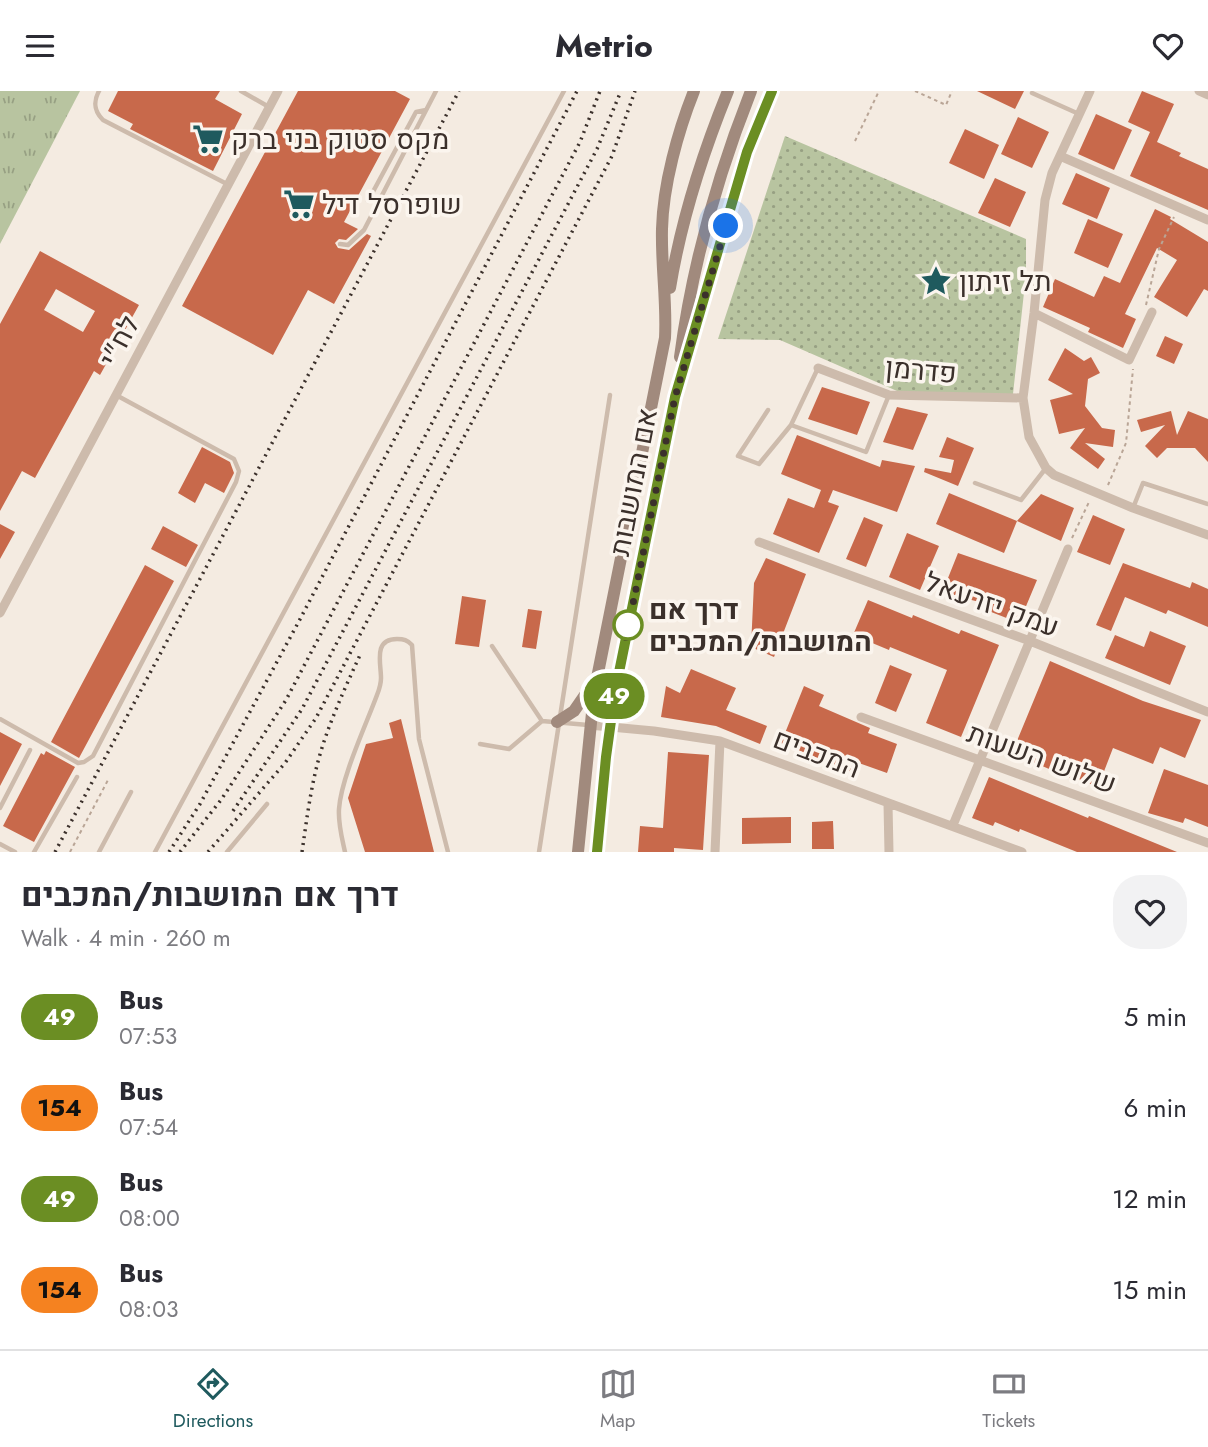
<!DOCTYPE html>
<meta charset="utf-8">
<style>
:root{--surface:#fff;--page:#f2f2f3;--text:#2b2b33;--muted:#7c7c81;--line:#e1e1e2;--accent:#1f5a5e}
body{margin:0;font-family:Jost,Heebo,sans-serif;background:var(--page);color:var(--text);height:100vh;display:flex;flex-direction:column;font-size:26px;white-space:nowrap}
*{box-sizing:border-box;margin:0}
p{font-size:23px;color:var(--muted)}
.icon{flex:none;width:38px;height:38px;fill:none;stroke:currentColor;stroke-width:2;stroke-linecap:round;stroke-linejoin:round}
.map{position:relative;height:761px;overflow:hidden}
.panel{display:flex;flex-direction:column;background:var(--surface);flex:1}
.panel>*{flex:none}
.badge{padding:0 14px;border-radius:23px;font-size:24px;line-height:46px}
.you{position:absolute;width:35px;height:35px;margin:-18px;border:5px solid #fff;border-radius:50%;background:#1a73e8;box-shadow:0 0 0 10px #1a73e833}
.map>.badge{position:absolute;translate:-50% -50%;box-shadow:0 0 0 4px #fff}
.round{display:grid;place-items:center;flex:none;width:74px;height:74px;border-radius:28px;background:var(--page)}
.head{display:flex;align-items:center;justify-content:space-between;height:119px;padding:0 21px}
h1{font-size:33px;font-weight:700;line-height:52px}
ul{padding:0;list-style:none}
li{display:flex;align-items:center;gap:21px;height:91px;padding:0 21px}
li div{flex:1}
li b{display:block;font-size:26px}
li em{font-style:normal}
li .badge{min-width:77px;font-weight:700;text-align:center}
header{display:flex;justify-content:space-between;align-items:center;height:91px;padding:0 21px;background:var(--surface);font-size:32px;font-weight:700}
.tabs{display:flex;justify-content:space-around;align-items:center;height:98px;border-top:2px solid var(--line);background:var(--surface);font-size:19px;color:var(--muted)}
.tabs a{display:grid;justify-items:center;gap:4px}
.tabs .current{color:var(--accent)}
.map>svg:first-child{display:block}
.grass{fill:url(#grass-tufts)}
.park{fill:url(#park-dots)}
.building{fill:#c8694b;fill-rule:evenodd}
.lines{fill:none;stroke-linecap:round;stroke-linejoin:round}
.path{stroke:#b9a596;stroke-width:2;stroke-dasharray:3.5 3.5;stroke-linecap:butt}
.lane{stroke:#cdbbac;stroke-width:4.5}
.street{stroke:#cdbbac;stroke-width:9}
.secondary{stroke:#a18a7d;stroke-width:12}
.rail{stroke:#3b302b;stroke-width:3.5;stroke-dasharray:2 5;stroke-linecap:butt}
.line-casing{stroke:#fff;stroke-width:16}
.line{stroke:#6b8e23;stroke-width:10}
.walk{stroke:#3b302b;stroke-width:7;stroke-dasharray:0 12.6}
.stop-dot{fill:#fff;stroke:#6b8e23;stroke-width:3.5}
.labels{text-anchor:middle;stroke-width:7;stroke-linejoin:round;paint-order:stroke}
.poi-label{font-size:28px;fill:#3b302b;stroke:#fbf5ee;text-anchor:start}
.street-label{font-size:28px;fill:#3b302b;stroke:#fbf5ee}
.stop-label{font-size:28px;font-weight:bold;fill:#3b302b;stroke:#fbf5ee;text-anchor:start}
</style>
<header><svg class="icon" aria-label="menu" viewBox="0 0 24 24"><path d="M4 6h16M4 12h16M4 18h16"/></svg>Metrio<svg class="icon" aria-label="heart" viewBox="0 0 24 24"><path d="M12 20l-8-8c-3-5 5-10 8-4 3-6 11-1 8 4z"/></svg></header>
<div class="map">
<svg width="1208" height="761" viewBox="0 0 1208 761">
<defs>
<pattern id="grass-tufts" width="24" height="20" patternUnits="userSpaceOnUse" patternTransform="scale(1.75)"><rect width="24" height="20" fill="#b8c4a0"/><path d="M3 7l-1-3M5 7V3M7 7l1-3M15 17l-1-3M17 17v-4M19 17l1-3" fill="none" stroke="#97a083"/></pattern>
<pattern id="park-dots" width="8" height="8" patternUnits="userSpaceOnUse" patternTransform="scale(1.75)"><rect width="8" height="8" fill="#b8c4a0"/><path d="M2 2h.1M6 6h.1" fill="none" stroke="#97a083" stroke-width="1.8" stroke-linecap="round"/></pattern>
</defs>
<rect width="100%" height="100%" fill="#f4ebe1"/>
<!-- grass -->
<path class="grass" d="M0 0H80L0 153Z"/>
<!-- park -->
<path class="park" d="M785 45 1026 148V183L1013 303H904L780 249 718 248Z"/>
<!-- building -->
<path class="building" d="M118 0H220L215 8 242 23 213 80 130 38 133 33 108 20Z
M298 0H395L410 8 344 131 358 138 346 149 339 148 335 152 338 157 349 159 367 143 371 145 334 213 308 199 273 264 182 215Z
M977 0H1024L1015 18Z
M1142 0 1174 13 1157 51 1181 62 1179 65 1208 78V119L1130 85 1150 41 1128 31Z
M1096 23 1132 39 1114 79 1078 63Z
M1018 26 1049 41 1032 77 1001 63Z
M965 38 999 54 984 88 949 72Z
M1076 82 1110 97 1097 128 1062 113Z
M995 87 1026 101 1010 136 978 122Z
M1155 118 1171 126 1170 128 1208 151V200L1204 198 1187 226 1154 206 1177 169 1157 157 1125 223 1136 228 1123 257 1088 241 1090 237 1043 216 1055 188 1094 206 1104 185 1120 192Z
M1088 128 1123 143 1108 177 1074 162Z
M40 160 139 214 100 284 94 280 35 387 22 380 0 420V233ZM56 198 95 220 83 241 44 219Z
M1165 245 1183 253 1174 273 1156 265Z
M1065 257 1084 270 1091 266 1100 282 1088 288 1085 315 1102 337 1115 339 1113 356 1085 352 1105 368 1098 378 1070 357 1085 337 1059 343 1050 309 1073 303 1048 289Z
M822 296 870 311 857 344 808 328Z
M897 316 928 323 913 359 883 351Z
M1171 320 1177 344 1188 320 1208 328V371L1195 357H1167L1157 367 1145 355 1165 334 1141 341 1137 329Z
M797 344 880 376 882 369 915 375 897 421 833 399 828 411 839 415 819 462 773 443 788 407 814 417 821 399 781 383Z
M947 346 974 357 958 395 924 381 925 377 951 382 954 369 939 366Z
M202 356 230 371 234 382 224 402 205 392 195 412 178 402Z
M949 402 1017 430 1004 462 936 433Z
M1041 403 1074 417 1061 450 1017 430Z
M1093 424 1125 438 1110 474 1077 461Z
M864 426 883 434 866 476 846 468Z
M0 433 15 441 0 468Z
M163 435 198 454 186 476 151 458Z
M907 442 939 455 920 499 889 486Z
M958 462 1037 489 1019 532 981 517 984 512 942 502Z
M766 467 806 483 774 566 751 556 754 492Z
M1123 472 1190 497 1192 491 1208 498V536L1168 519 1166 523 1125 506 1111 540 1096 534Z
M145 474 174 490 79 667 51 651Z
M462 505 486 509 479 556 455 553Z
M868 509 912 527 913 524 959 543 961 539 999 554 961 646 926 632 947 579 890 556 889 559 853 544Z
M528 518 542 520 536 558 522 556Z
M1150 540 1186 555 1170 594 1105 567 1115 544 1144 556Z
M1050 570 1143 610 1201 629 1185 667 1160 656 1153 673 1113 657 1098 696 1071 685 1070 687 1012 662Z
M890 574 912 583 896 621 875 612Z
M691 578 736 597 726 619 767 635 760 653 716 635 661 626 666 595 680 602Z
M804 595 824 604 819 615 870 637 868 642 897 653 887 682 856 671 852 681 781 652Z
M401 628 434 761H365L348 707 366 653 393 647 389 632Z
M0 641 22 653 0 695Z
M46 660 75 676 34 751 3 735 41 662 44 664Z
M668 661 709 664 703 759 674 757V761H638L640 735 663 737Z
M1164 678 1208 694V736L1185 727 1183 732 1148 722Z
M989 686 1088 727 1089 725 1177 761H1077L1020 738 1019 741 995 731 993 735 972 727Z
M791 726V752L742 753V727Z
M833 730 834 758H812V731Z"/>
<g class="lines">
<!-- path -->
<path class="path" d="M915 0 946 14 952 0
M855 50 879 0
M1146 214 1159 158 1174 126
M1108 394 1126 352 1133 278
M1072 447 1089 411
M70 761 108 689"/>
<!-- lane -->
<path class="lane" d="M99 0C93 11 94 20 103 29L227 93
M241 0 269 16
M1032 2 1079 23
M368 110 416 21 426 19
M340 153 348 154 364 139 436 0
M768 319 738 365 759 373 791 334 818 277
M791 334 866 361 889 304
M975 392 1021 409 1046 377
M1133 417 1143 392 1208 413
M492 555 542 630
M0 628 78 672 84 671 93 665 236 391 239 380 234 368 116 304
M480 653 509 658 542 630 588 634
M0 717 30 659
M0 753 15 761
M34 761 77 686
M99 761 131 701
M155 761 564 0
M227 761 267 713
M345 761C342 747 338 733 339 718 341 687 366 634 377 604 379 599 381 593 381 587 381 572 373 548 397 548 404 548 407 549 412 554L419 648 448 761
M539 761 610 304"/>
<!-- street -->
<path class="street" d="M1090 0 1052 82 1045 109 1034 222 1023 307 1029 346 1046 377 1054 384 1133 417 1208 444
M1199 0 1208 4
M1060 65 1208 129
M1034 222 1129 269 1152 221
M818 277 889 304 1023 307
M759 451 1030 550 1208 621
M0 522 278 0
M861 626 1208 752
M589 634 654 640 720 650 1022 761
M888 713 889 761
M953 734 1068 458
M715 761 720 650"/>
<!-- secondary -->
<path class="secondary" d="M670 197C681 130 702 64 728 0
M680 266C692 175 717 86 751 0
M557 631 574 620 592 594
M578 761 594 602 665 247C667 211 661 175 662 138 663 94 678 40 694 0
M597 761 605 666 615 601 675 306 747 61 772 0"/>
<!-- rail -->
<path class="rail" d="M233 720 302 618 597 58 621 0
M55 761 459 0
M169 761 200 713 298 532 577 0
M180 761 221 709 286 609 580 51 600 0
M208 761 285 672 316 627 612 65 635 0
M302 761C307 727 311 693 321 660 331 627 346 595 360 564"/>
</g>
<g class="lines">
<defs>
<path id="line" d="M597 761 606 666 615 601 675 306 747 61 772 0"/>
</defs>
<!-- line casing -->
<use href="#line" class="line-casing"/>
<!-- line -->
<use href="#line" class="line"/>
<!-- walk -->
<path class="walk" d="M628 534 626 547 675 306 726 135"/>
</g>
<!-- icons -->
<defs>
<symbol id="supermarket-bare" viewBox="-9 -9 18 18"><path d="M-6-5.5h2.5l.6 2H6L4.5 2H-2.5L-4.4-4H-6ZM-1.5 3.2a1.3 1.3 0 1 0 .1 0ZM3 3.2a1.3 1.3 0 1 0 .1 0Z" fill="#1f5a5e" stroke="#fbf5ee" stroke-width="2.5" paint-order="stroke"/></symbol>
<symbol id="sight-bare" viewBox="-9 -9 18 18"><path d="M0-6L1.8-2.2L6-1.7L2.9 1.2L3.7 5.4L0 3.3L-3.7 5.4L-2.9 1.2L-6-1.7L-1.8-2.2Z" fill="#1f5a5e" stroke="#fbf5ee" stroke-width="2.5" paint-order="stroke"/></symbol>
</defs>
<g fill-rule="evenodd">
<use href="#supermarket-bare" x="186" y="26" width="44" height="44"/>
<use href="#supermarket-bare" x="277" y="91" width="44" height="44"/>
<use href="#sight-bare" x="914" y="168" width="44" height="44"/>
</g>
<!-- markers -->
<circle class="stop-dot" cx="628" cy="534" r="14"/>
<g class="labels">
<!-- poi labels -->
<g class="poi-label">
<text x="231" y="58">מקס סטוק בני ברק</text>
<text x="322" y="123">שופרסל דיל</text>
<text x="959" y="200">תל זיתון</text>
</g>
<!-- street labels -->
<g class="street-label">
<text transform="translate(119 250) rotate(-62)" y="10">לח"י</text>
<text transform="translate(921 279) rotate(5)" y="10">פדרמן</text>
<text transform="translate(633 391) rotate(-79)" y="10">אם המושבות</text>
<text transform="translate(992 513) rotate(20)" y="10">עמק יזרעאל</text>
<text transform="translate(817 662) rotate(21)" y="10">המכבים</text>
<text transform="translate(1042 667) rotate(20)" y="10">שלוש השעות</text>
</g>
<!-- stop labels -->
<g class="stop-label">
<text x="649" y="528">דרך אם<tspan x="649" dy="32">המושבות/המכבים</tspan></text>
</g>
</g>
</svg>
<div class="you" style="left:726px;top:135px"></div>
<b class="badge" style="left:614px;top:605px;background:#6b8e23;color:#fff">49</b>
</div>
<section class="panel">
<div class="head"><div><h1>דרך אם המושבות/המכבים</h1><p>Walk · 4 min · 260 m</p></div><a class="round"><svg class="icon" aria-label="heart" viewBox="0 0 24 24"><path d="M12 20l-8-8c-3-5 5-10 8-4 3-6 11-1 8 4z"/></svg></a></div>
<ul>
<li><span class="badge" style="background:#6b8e23;color:#fff">49</span><div><b>Bus</b><p>07:53</p></div><em>5 min</em></li>
<li><span class="badge" style="background:#f58220;color:#111">154</span><div><b>Bus</b><p>07:54</p></div><em>6 min</em></li>
<li><span class="badge" style="background:#6b8e23;color:#fff">49</span><div><b>Bus</b><p>08:00</p></div><em>12 min</em></li>
<li><span class="badge" style="background:#f58220;color:#111">154</span><div><b>Bus</b><p>08:03</p></div><em>15 min</em></li>
</ul>
</section>
<nav class="tabs">
<a class="current"><svg class="icon" aria-label="directions" viewBox="0 0 24 24"><path d="M12 3l9 9-9 9-9-9zM9 14v-3h6M13 9l2 2-2 2"/></svg>Directions</a>
<a><svg class="icon" aria-label="map" viewBox="0 0 24 24"><path d="M3 6l6-2 6 2 6-2v14l-6 2-6-2-6 2zM9 4v14M15 6v14"/></svg>Map</a>
<a><svg class="icon" aria-label="tickets" viewBox="0 0 24 24"><path d="M3 7h18v10H3zM15 7v10"/></svg>Tickets</a>
</nav>
